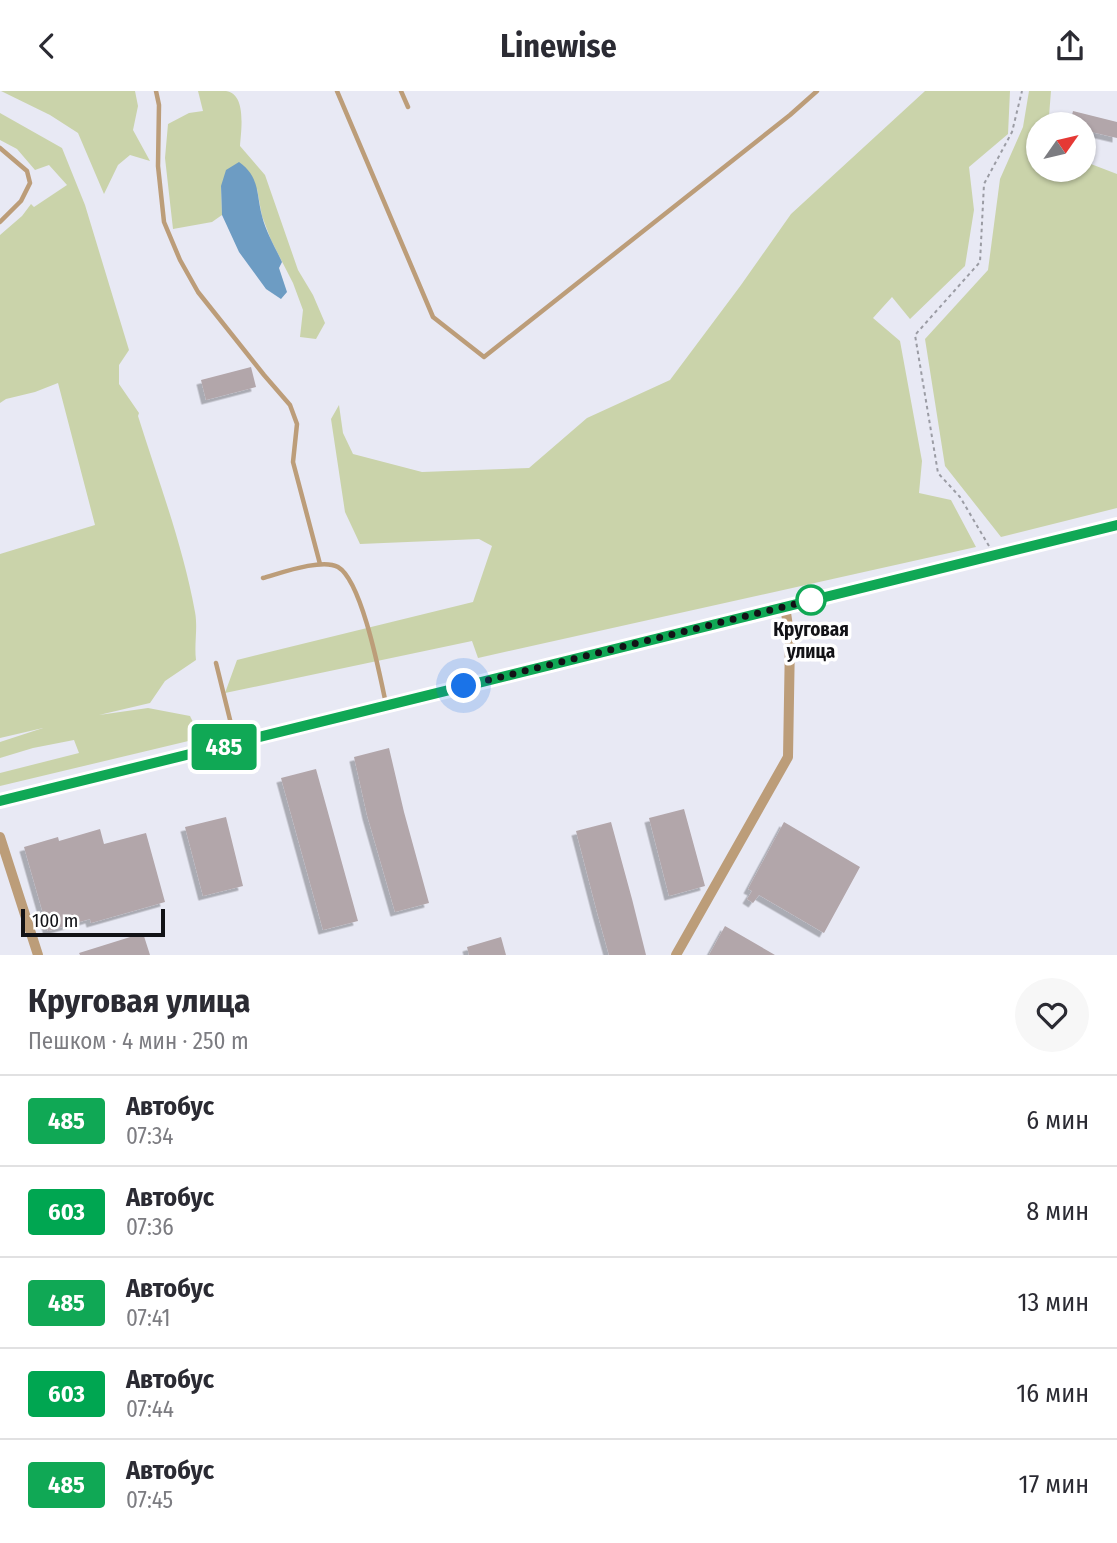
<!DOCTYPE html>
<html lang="ru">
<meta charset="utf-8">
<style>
:root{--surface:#fff;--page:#f7f7f7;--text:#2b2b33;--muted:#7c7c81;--line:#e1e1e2}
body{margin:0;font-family:"Fira Sans Condensed",sans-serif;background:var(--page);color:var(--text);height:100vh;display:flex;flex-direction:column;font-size:26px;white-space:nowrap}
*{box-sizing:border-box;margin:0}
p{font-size:23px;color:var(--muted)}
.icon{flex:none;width:38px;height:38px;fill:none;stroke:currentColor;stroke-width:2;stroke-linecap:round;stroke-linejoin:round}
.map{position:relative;height:864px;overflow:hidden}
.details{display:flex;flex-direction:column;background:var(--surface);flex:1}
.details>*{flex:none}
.badge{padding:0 14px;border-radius:5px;font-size:24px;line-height:46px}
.needle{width:46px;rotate:56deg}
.buttons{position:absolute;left:1026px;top:21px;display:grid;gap:14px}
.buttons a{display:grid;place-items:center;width:70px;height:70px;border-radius:50%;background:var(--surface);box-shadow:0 2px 5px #0004;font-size:35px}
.scale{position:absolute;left:21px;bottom:18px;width:144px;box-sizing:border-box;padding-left:7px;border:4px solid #121216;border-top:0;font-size:19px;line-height:24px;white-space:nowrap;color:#121216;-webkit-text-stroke:5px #fff;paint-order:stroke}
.you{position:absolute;width:35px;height:35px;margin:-18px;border:5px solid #fff;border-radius:50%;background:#1a73e8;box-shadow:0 0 0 10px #1a73e833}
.map>.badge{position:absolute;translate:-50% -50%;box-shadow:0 0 0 4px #fff}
.round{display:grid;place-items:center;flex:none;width:74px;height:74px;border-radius:37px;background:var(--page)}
.head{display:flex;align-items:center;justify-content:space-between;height:119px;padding:0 28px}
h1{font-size:33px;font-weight:700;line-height:52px}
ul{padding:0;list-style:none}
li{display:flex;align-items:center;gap:21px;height:91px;padding:0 28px;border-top:2px solid var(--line)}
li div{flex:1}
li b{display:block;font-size:26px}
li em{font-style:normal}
li .badge{min-width:77px;font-weight:700;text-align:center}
header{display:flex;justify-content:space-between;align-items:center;height:91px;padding:0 28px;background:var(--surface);font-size:32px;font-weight:700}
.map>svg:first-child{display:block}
.green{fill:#cad3aa}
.water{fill:#6d9cc3}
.building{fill:#b2a6aa;filter:url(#shadow)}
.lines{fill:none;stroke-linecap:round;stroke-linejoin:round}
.path{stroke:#9b9ca4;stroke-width:2;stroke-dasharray:3.5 3.5;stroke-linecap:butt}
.service{stroke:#bc9d79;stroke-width:4.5}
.minor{stroke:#bc9d79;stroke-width:10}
.secondary{stroke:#a3773d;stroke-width:14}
.line-casing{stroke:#fff;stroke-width:16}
.line{stroke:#10a855;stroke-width:10}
.walk{stroke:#121216;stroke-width:7;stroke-dasharray:0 12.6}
.stop-dot{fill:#fff;stroke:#10a855;stroke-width:3.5}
.labels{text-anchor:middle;stroke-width:7;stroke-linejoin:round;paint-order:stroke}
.stop-label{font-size:19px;font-weight:bold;fill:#121216;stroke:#fff}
</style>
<header><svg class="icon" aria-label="back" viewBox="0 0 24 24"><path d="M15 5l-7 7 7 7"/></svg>Linewise<svg class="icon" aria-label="share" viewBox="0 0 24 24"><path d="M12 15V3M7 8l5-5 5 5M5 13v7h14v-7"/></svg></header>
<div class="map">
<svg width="1117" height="864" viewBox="0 0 1117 864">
<defs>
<filter id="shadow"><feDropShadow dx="-4.5" dy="4.5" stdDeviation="0" flood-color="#0004"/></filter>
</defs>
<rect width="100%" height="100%" fill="#e8e9f4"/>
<!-- green -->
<path class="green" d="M1 0H135L138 15 133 39 150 70 130 64 118 74 104 103 78 42 50 24Z
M198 0C207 0 217 0 226 0 247 3 241 40 240 55L265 84 298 179 313 204 325 232 316 248 300 246 303 219 293 192 271 149 262 125 257 98 221 95 222 124 212 131 173 138 165 67 168 33 189 22 203 20Z
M925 0H1010L1008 43 969 76 974 119 965 175 910 228 892 206 873 227 900 250 922 370 919 402 951 409 976 456 478 567 472 550 225 602 237 569 473 511 492 455 479 448 360 453 345 421 331 328 339 314 343 342 353 363 422 381 529 377 587 327 670 289 741 194 791 123Z
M1029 0H1051L1049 25 1052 33H1038V79H1083V70L1117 83V417L1001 446 945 375 925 248 988 179 1000 88 1023 36Z
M0 22 62 57 85 114 129 259 119 274V293L139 322 138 325C158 389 183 454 195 521 198 537 194 553 196 569L165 590 150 612 99 624 148 617 190 625 201 647 0 695V682L79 662 74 649 33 657 0 667V651L43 637 0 647V463L95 434 58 292 35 301 6 308 0 312V144L22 125 31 113 34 116 67 94 49 74 35 79 17 58 0 49Z"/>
<!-- water -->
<path class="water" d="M239 71C260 86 256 102 262 125 266 141 275 156 282 171L279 177 287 201 281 208 266 198 239 161 222 124 221 95 226 79Z"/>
<!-- building -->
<path class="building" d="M1073 20 1117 31V47L1083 39V33H1070Z
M251 276 256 296 206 309 201 289Z
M389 657 404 721 429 812 395 821 367 724 354 666Z
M316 678 358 830 323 839 281 687Z
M684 718 705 795 669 805 649 727Z
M226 726 243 795 203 805 185 736Z
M611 731 632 808 646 864H609L597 821 576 740Z
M784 731 860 776 824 842 759 804 753 812 747 808 752 800 748 798Z
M100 738 104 753 146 742 165 811 91 832 90 828 48 840 24 756 58 746 59 750Z
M725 835 775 864H709Z
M143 842 150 864H80L79 862Z
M501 846 506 864H469L467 856Z"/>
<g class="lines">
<!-- path -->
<path class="path" d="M989 455 960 406 938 382 915 244 980 171 984 93 1012 41 1022 0"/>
<!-- service -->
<path class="service" d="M156 0 159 14 158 75 164 131 180 169 198 201 264 284 290 314 297 333 293 371 320 473
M337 0 433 226 484 266 790 24 817 0
M401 0 408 16
M0 57 27 80 30 92 21 110 0 131
M263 487C281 482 322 467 338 476 362 490 380 585 386 613
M216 572 235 649"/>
<!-- minor -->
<path class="minor" d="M0 746 38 864
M676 864 788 666 790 549 785 515"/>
<!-- secondary -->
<path class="secondary" d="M0 710 1117 434"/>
</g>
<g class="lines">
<defs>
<path id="line" d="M0 710 1117 434"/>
</defs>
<!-- line casing -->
<use href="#line" class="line-casing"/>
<!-- line -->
<use href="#line" class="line"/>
<!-- walk -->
<path class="walk" d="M464 595 811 509"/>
</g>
<!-- markers -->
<circle class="stop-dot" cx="811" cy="509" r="14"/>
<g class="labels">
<!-- stop labels -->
<g class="stop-label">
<text x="811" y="545">Круговая<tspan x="811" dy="22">улица</tspan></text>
</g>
</g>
</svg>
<div class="buttons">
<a><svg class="needle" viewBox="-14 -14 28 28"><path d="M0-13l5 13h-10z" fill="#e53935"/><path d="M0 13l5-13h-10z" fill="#7c7c81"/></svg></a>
</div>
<div class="scale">100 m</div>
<div class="you" style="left:464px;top:595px"></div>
<b class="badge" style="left:224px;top:656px;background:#10a855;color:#fff">485</b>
</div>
<section class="details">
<div class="head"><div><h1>Круговая улица</h1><p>Пешком · 4 мин · 250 m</p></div><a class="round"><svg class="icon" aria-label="heart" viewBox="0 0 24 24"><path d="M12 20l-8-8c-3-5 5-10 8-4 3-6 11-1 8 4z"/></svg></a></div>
<ul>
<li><span class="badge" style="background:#10a855;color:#fff">485</span><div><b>Автобус</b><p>07:34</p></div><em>6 мин</em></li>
<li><span class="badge" style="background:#00a651;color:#fff">603</span><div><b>Автобус</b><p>07:36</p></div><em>8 мин</em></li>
<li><span class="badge" style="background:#10a855;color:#fff">485</span><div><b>Автобус</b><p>07:41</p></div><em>13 мин</em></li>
<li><span class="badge" style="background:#00a651;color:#fff">603</span><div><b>Автобус</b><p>07:44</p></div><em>16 мин</em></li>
<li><span class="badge" style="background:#10a855;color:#fff">485</span><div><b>Автобус</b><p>07:45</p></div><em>17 мин</em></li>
</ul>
</section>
